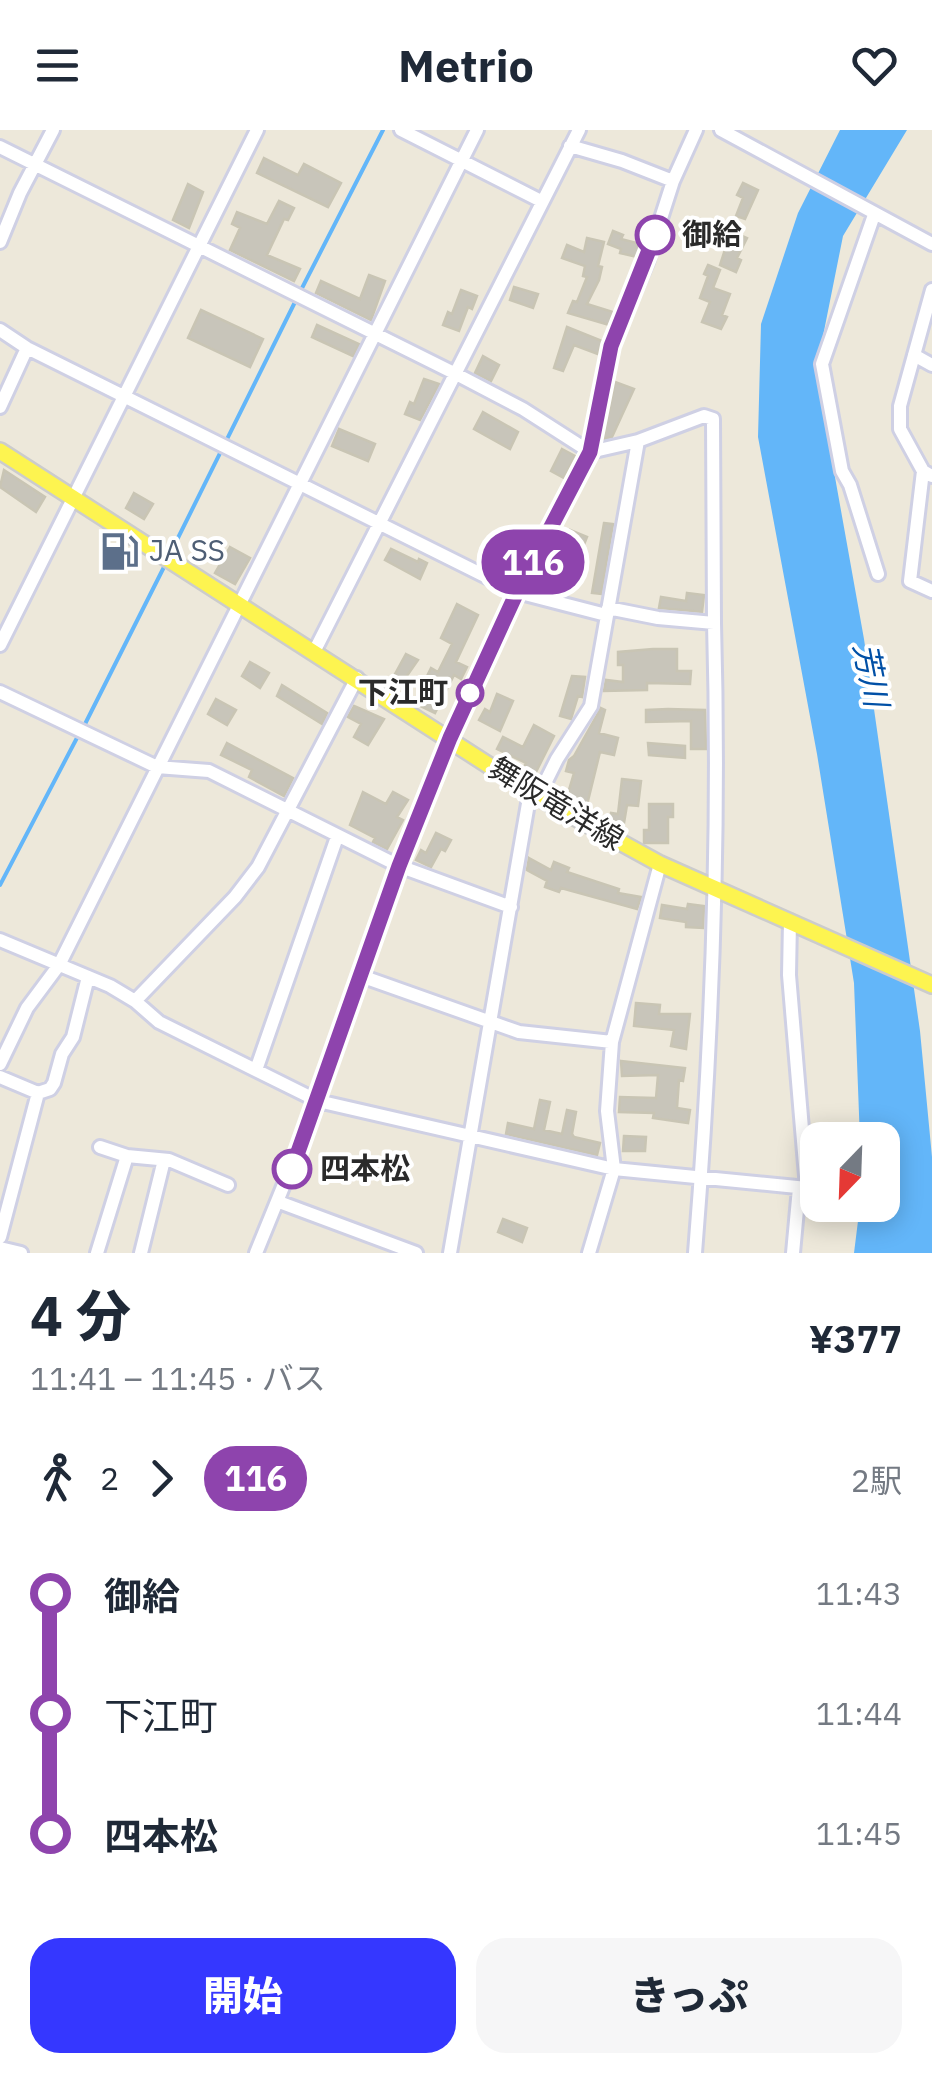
<!DOCTYPE html>
<html lang="ja">
<meta charset="utf-8">
<style>
:root{--surface:#fff;--page:#f6f6f7;--text:#1f2937;--muted:#747a83;--accent:#3537ff}
body{margin:0;font-family:"IBM Plex Sans","Noto Sans JP",sans-serif;background:var(--page);color:var(--text);height:100vh;display:flex;flex-direction:column;font-size:38px;white-space:nowrap}
*{box-sizing:border-box;margin:0}
p{font-size:32px;color:var(--muted)}
.icon{flex:none;width:55px;height:55px;fill:none;stroke:currentColor;stroke-width:2;stroke-linecap:round;stroke-linejoin:round}
.map{position:relative;height:1123px;overflow:hidden}
.panel{display:flex;flex-direction:column;background:var(--surface);flex:1}
.panel>*{flex:none}
.badge{padding:0 20px;border-radius:32px;font-size:35px;line-height:65px}
.needle{width:65px;rotate:203deg}
.buttons{position:absolute;left:800px;top:992px;display:grid;gap:20px}
.buttons a{display:grid;place-items:center;width:100px;height:100px;border-radius:20px;background:var(--surface);box-shadow:0 5px 25px #0003;font-size:50px}
.map>.badge{position:absolute;translate:-50% -50%;box-shadow:0 0 0 5px #fff}
.legs{display:flex;align-items:center;gap:15px;height:110px;padding:0 30px;font-size:32px}
.legs p{margin-inline-start:auto}
.head{display:flex;align-items:center;justify-content:space-between;height:170px;padding:0 30px}
h1{font-size:55px;font-weight:800;line-height:75px}
.cta{display:flex;gap:20px;margin-top:auto;padding:20px 30px}
.cta a{flex:1;height:115px;border-radius:30px;background:var(--accent);color:#fff;font-size:40px;font-weight:800;line-height:115px;text-align:center}
.cta a+a{background:var(--page);color:var(--text)}
ul{padding:0 30px;list-style:none}
li{display:flex;align-items:center;gap:35px;height:120px;font-size:38px}
li i{display:grid;place-items:center;width:15px;height:100%;margin:0 12px;background:currentColor}
li i::after{content:'';width:25px;height:25px;margin:-12px;border:8px solid;border-radius:50%;background:var(--surface)}
li p{margin-inline-start:auto}
li:first-child i{background:linear-gradient(#0000 50%,currentColor 0)}
li:last-child i{background:linear-gradient(currentColor 50%,#0000 0)}
header{display:flex;justify-content:space-between;align-items:center;height:130px;padding:0 30px;background:var(--surface);font-size:45px;font-weight:800}
.map>svg:first-child{display:block}
.water{fill:#63b6f9}
.lines{fill:none;stroke-linecap:round;stroke-linejoin:round}
.stream{stroke:#63b6f9;stroke-width:4}
.building{fill:#c8c5ba;stroke:#c9c5b4;stroke-width:2.5}
.minor-casing{stroke:#cfd0e4;stroke-width:18}
.major-casing{stroke:#ccc;stroke-width:20}
.minor{stroke:#fff;stroke-width:12}
.major{stroke:#fdf450;stroke-width:15}
.line-1-casing{stroke:#fff;stroke-width:22}
.line-1{stroke:#8e44ad;stroke-width:15}
.stop-1-dot{fill:#fff;stroke:#8e44ad;stroke-width:5}
.labels{text-anchor:middle;stroke-width:8;stroke-linejoin:round;paint-order:stroke}
.stop-label{font-size:30px;font-weight:bold;fill:#2a2a2a;stroke:#fff;text-anchor:start}
.service-label{font-size:30px;fill:#4e5e75;stroke:#fff;text-anchor:start}
.street-label{font-size:30px;fill:#2a2a2a;stroke:#fff}
.water-label{font-size:32px;font-style:italic;fill:#0150a6;stroke:#fff}
</style>
<header><svg class="icon" aria-label="menu" viewBox="0 0 24 24"><path d="M4 6h16M4 12h16M4 18h16"/></svg>Metrio<svg class="icon" aria-label="heart" viewBox="0 0 24 24"><path d="M12 20l-8-8c-3-5 5-10 8-4 3-6 11-1 8 4z"/></svg></header>
<div class="map">
<svg width="932" height="1123" viewBox="0 0 932 1123">
<rect width="100%" height="100%" fill="#ede8da"/>
<!-- water -->
<path class="water" d="M840 0H907L843 106 816 241 864 509 920 901 932 1027V1123H854L860 1075H882V1010H860L854 853 817 624 758 307 761 194 798 83Z"/>
<g class="lines">
<!-- stream -->
<path class="stream" d="M300 162 383 0
M169 426 296 170
M84 596 165 435
M0 755 79 604"/>
</g>
<!-- building -->
<path class="building" d="M264 28 298 45 304 34 341 53 328 77 257 43Z
M743 53 758 60 745 89 736 86 743 68 737 65Z
M188 54 203 62 189 98 173 90Z
M279 71 294 78 288 90 284 89 267 125 300 139 294 151 230 120 240 98 232 94 237 82 267 94Z
M613 101 623 105 621 109 640 114 637 127 620 123 621 119 608 114Z
M731 101 747 108 737 128 741 130 736 142 720 135Z
M587 108 604 112 598 136 602 137 599 150 587 174 613 182 609 195 568 183 573 171 577 172 587 147 583 146 585 136 562 128 567 115 584 122Z
M708 135 720 140 713 158 730 164 722 185 727 187 721 199 702 192 710 172 700 168 708 146 704 144Z
M369 145 385 151 371 190 316 163 321 151 360 169Z
M514 157 538 164 533 178 510 170Z
M461 160 477 166 472 179 468 177 459 201 443 195 448 182 452 184Z
M201 180 263 209 250 237 188 208Z
M317 195 359 214 353 226 312 207Z
M567 197 602 211 598 224 574 215 563 241 554 238Z
M483 226 499 235 491 251 475 243Z
M424 249 439 254 420 290 405 284 410 272 414 274Z
M615 252 634 259 612 307 603 309Z
M483 282 518 302 510 319 474 299Z
M339 299 375 314 368 331 332 316Z
M562 319 575 326 564 348 551 341Z
M4 340 45 367 36 382 0 357Z
M134 363 153 374 144 389 126 378Z
M604 393 613 394 601 464 592 463Z
M570 400 587 407 577 432 583 435 576 449 546 433 553 419 561 423Z
M230 417 250 428 235 454 215 443Z
M391 419 418 432 419 429 427 433 420 449 385 430Z
M687 463 704 465 702 482 659 478 661 467 686 471Z
M457 474 478 485 456 532 467 537 461 549 454 545 435 583 414 573 431 538 438 542 452 514 441 508Z
M653 519H677V541H691L690 554 647 553V560L604 561 606 550 623 552V535H618V522Z
M406 524 418 530 397 560 389 555Z
M250 532 269 543 260 558 242 546Z
M572 546 585 547 582 567 578 566 571 589 560 586Z
M282 555 327 583 322 594 277 566Z
M497 564 513 571 500 601 479 590 485 579 490 582Z
M216 569 236 580 227 595 208 584Z
M354 576 384 589 368 615 354 607 361 594 348 587Z
M601 578 605 580 599 603 618 608 614 625 600 622 586 679 566 670 574 643 566 641 569 630 574 626Z
M668 579 705 580 706 619H691V591L646 592V580Z
M534 595 554 606 533 648 521 642 526 633 497 619 503 607 523 617Z
M227 613 293 648 284 666 249 647 252 640 221 625Z
M648 613 685 616V628L649 625Z
M622 649 641 651 638 676 627 675 623 699 609 693 611 683 618 684Z
M363 662 386 674 393 662 408 670 397 687 403 690 387 719 373 712 375 708 350 695Z
M649 674H673V687H668V713H644V700H649Z
M436 703 451 710 445 721 441 719 431 737 416 730 421 720 426 723Z
M529 728 551 740 554 732 569 738 567 742 619 759 618 763 641 767 637 779 561 758 559 762 545 757 547 751 527 740Z
M688 774 704 776 703 798 686 797V792L660 788 662 775 687 779Z
M636 873 660 875 659 884H690L686 919 671 916 674 900 634 896Z
M621 931 685 938 683 951 679 950 677 978 690 980 688 993 653 988 654 983 619 982 620 967 656 968 658 945 622 946Z
M540 970 550 972 544 1000 562 1004 567 980 576 982 572 1004 574 1007 600 1013 597 1025 506 1004 508 993 534 999Z
M624 1006 646 1007 645 1021H623Z
M503 1089 527 1098 522 1112 498 1102Z"/>
<g class="lines">
<defs>
<path id="minor" d="M401 0 541 71
M721 0 932 114
M570 16 622 31 673 51
M0 17 456 244 523 279 590 322 638 311 591 576 557 629 538 667
M874 85 822 234 842 341 850 355 878 444
M0 112 20 63 53 0
M932 160 900 276V299L923 341 932 346
M0 200 27 218 517 462 606 485
M914 225 932 235
M0 277 27 218
M638 311 704 286 713 289 714 493
M923 341 910 451 932 461
M608 478 658 488 714 493C720 703 712 913 695 1123
M0 515 257 0
M314 522 579 0
M0 562 157 637 209 641 399 736 511 777
M0 810 110 856 135 871 159 892 318 971 614 1039 807 1058 789 845 790 791
M361 846 519 902 612 912
M135 871 235 767 258 737 357 548
M0 934 27 878 59 835 477 0
M256 940 337 707
M0 947 38 963
M100 1017 127 1026 169 1030 228 1055
M279 1072 416 1123
M0 1107 38 963 50 959 54 953 62 924 73 907 88 847
M0 1118 21 1123
M97 1123 127 1026
M141 1123 164 1030
M256 1123 318 971 399 736 450 608 517 462 590 322 611 216 647 132 673 51 696 0
M450 1123 530 662
M589 1123 614 1039 607 981 612 912 660 734
M793 1123 799 1058"/>
<path id="major" d="M0 321 538 667 660 734 932 855"/>
</defs>
<!-- minor casing -->
<use href="#minor" class="minor-casing"/>
<!-- major casing -->
<use href="#major" class="major-casing"/>
<!-- minor -->
<use href="#minor" class="minor"/>
<!-- major -->
<use href="#major" class="major"/>
</g>
<g class="lines">
<defs>
<path id="line-1" d="M292 1039 399 736 450 608 517 462 590 322 611 216 655 105"/>
</defs>
<!-- line-1 casing -->
<use href="#line-1" class="line-1-casing"/>
<!-- line-1 -->
<use href="#line-1" class="line-1"/>
</g>
<!-- icons -->
<defs>
<symbol id="fuel-bare" viewBox="-9 -9 18 18"><path d="M-5.5-6h7V0h2V4h1.3V-2.5L3-4.5l.8-.8L6-3V5H2.5V1h-1V6h-7ZM-4.2-4.7v3.2H.2V-4.7Z" fill="#5c6f8a" stroke="#fff" stroke-width="2.5" paint-order="stroke"/></symbol>
</defs>
<g fill-rule="evenodd">
<use href="#fuel-bare" x="92" y="394" width="55" height="55"/>
</g>
<!-- markers -->
<g class="stop-1-dot">
<circle cx="655" cy="105" r="18"/>
<circle cx="470" cy="563" r="12"/>
<circle cx="292" cy="1039" r="18"/>
</g>
<g class="labels">
<!-- stop labels -->
<g class="stop-label">
<text x="682" y="115">御給</text>
<text x="448" y="573" text-anchor="end">下江町</text>
<text x="320" y="1049">四本松</text>
</g>
<!-- service labels -->
<g class="service-label">
<text x="149" y="431">JA SS</text>
</g>
<!-- street labels -->
<g class="street-label">
<text transform="translate(556 674) rotate(31)" y="10">舞阪竜洋線</text>
</g>
<!-- water labels -->
<g class="water-label">
<text transform="translate(871 545) rotate(79)" y="11">芳川</text>
</g>
</g>
</svg>
<div class="buttons">
<a><svg class="needle" viewBox="-14 -14 28 28"><path d="M0-13l5 13h-10z" fill="#e53935"/><path d="M0 13l5-13h-10z" fill="#747a83"/></svg></a>
</div>
<b class="badge" style="left:533px;top:432px;background:#8e44ad;color:#fff">116</b>
</div>
<section class="panel">
<div class="head"><div><h1>4 分</h1><p>11:41 – 11:45 · バス</p></div><b>¥377</b></div>
<div class="legs"><svg class="icon" aria-label="walk" viewBox="0 0 24 24"><circle cx="13" cy="4" r="2"/><path d="M13 8l-2 6 4 7M11 14l-3 7M7 12l3-4h3l4 4"/></svg>2<svg class="icon" aria-label="forward" viewBox="0 0 24 24"><path d="M9 5l7 7-7 7"/></svg><b class="badge" style="background:#8e44ad;color:#fff">116</b><p>2駅</p></div>
<ul>
<li><i style="color:#8e44ad"></i><b>御給</b><p>11:43</p></li>
<li><i style="color:#8e44ad"></i><span>下江町</span><p>11:44</p></li>
<li><i style="color:#8e44ad"></i><b>四本松</b><p>11:45</p></li>
</ul>
<div class="cta"><a>開始</a><a>きっぷ</a></div>
</section>
